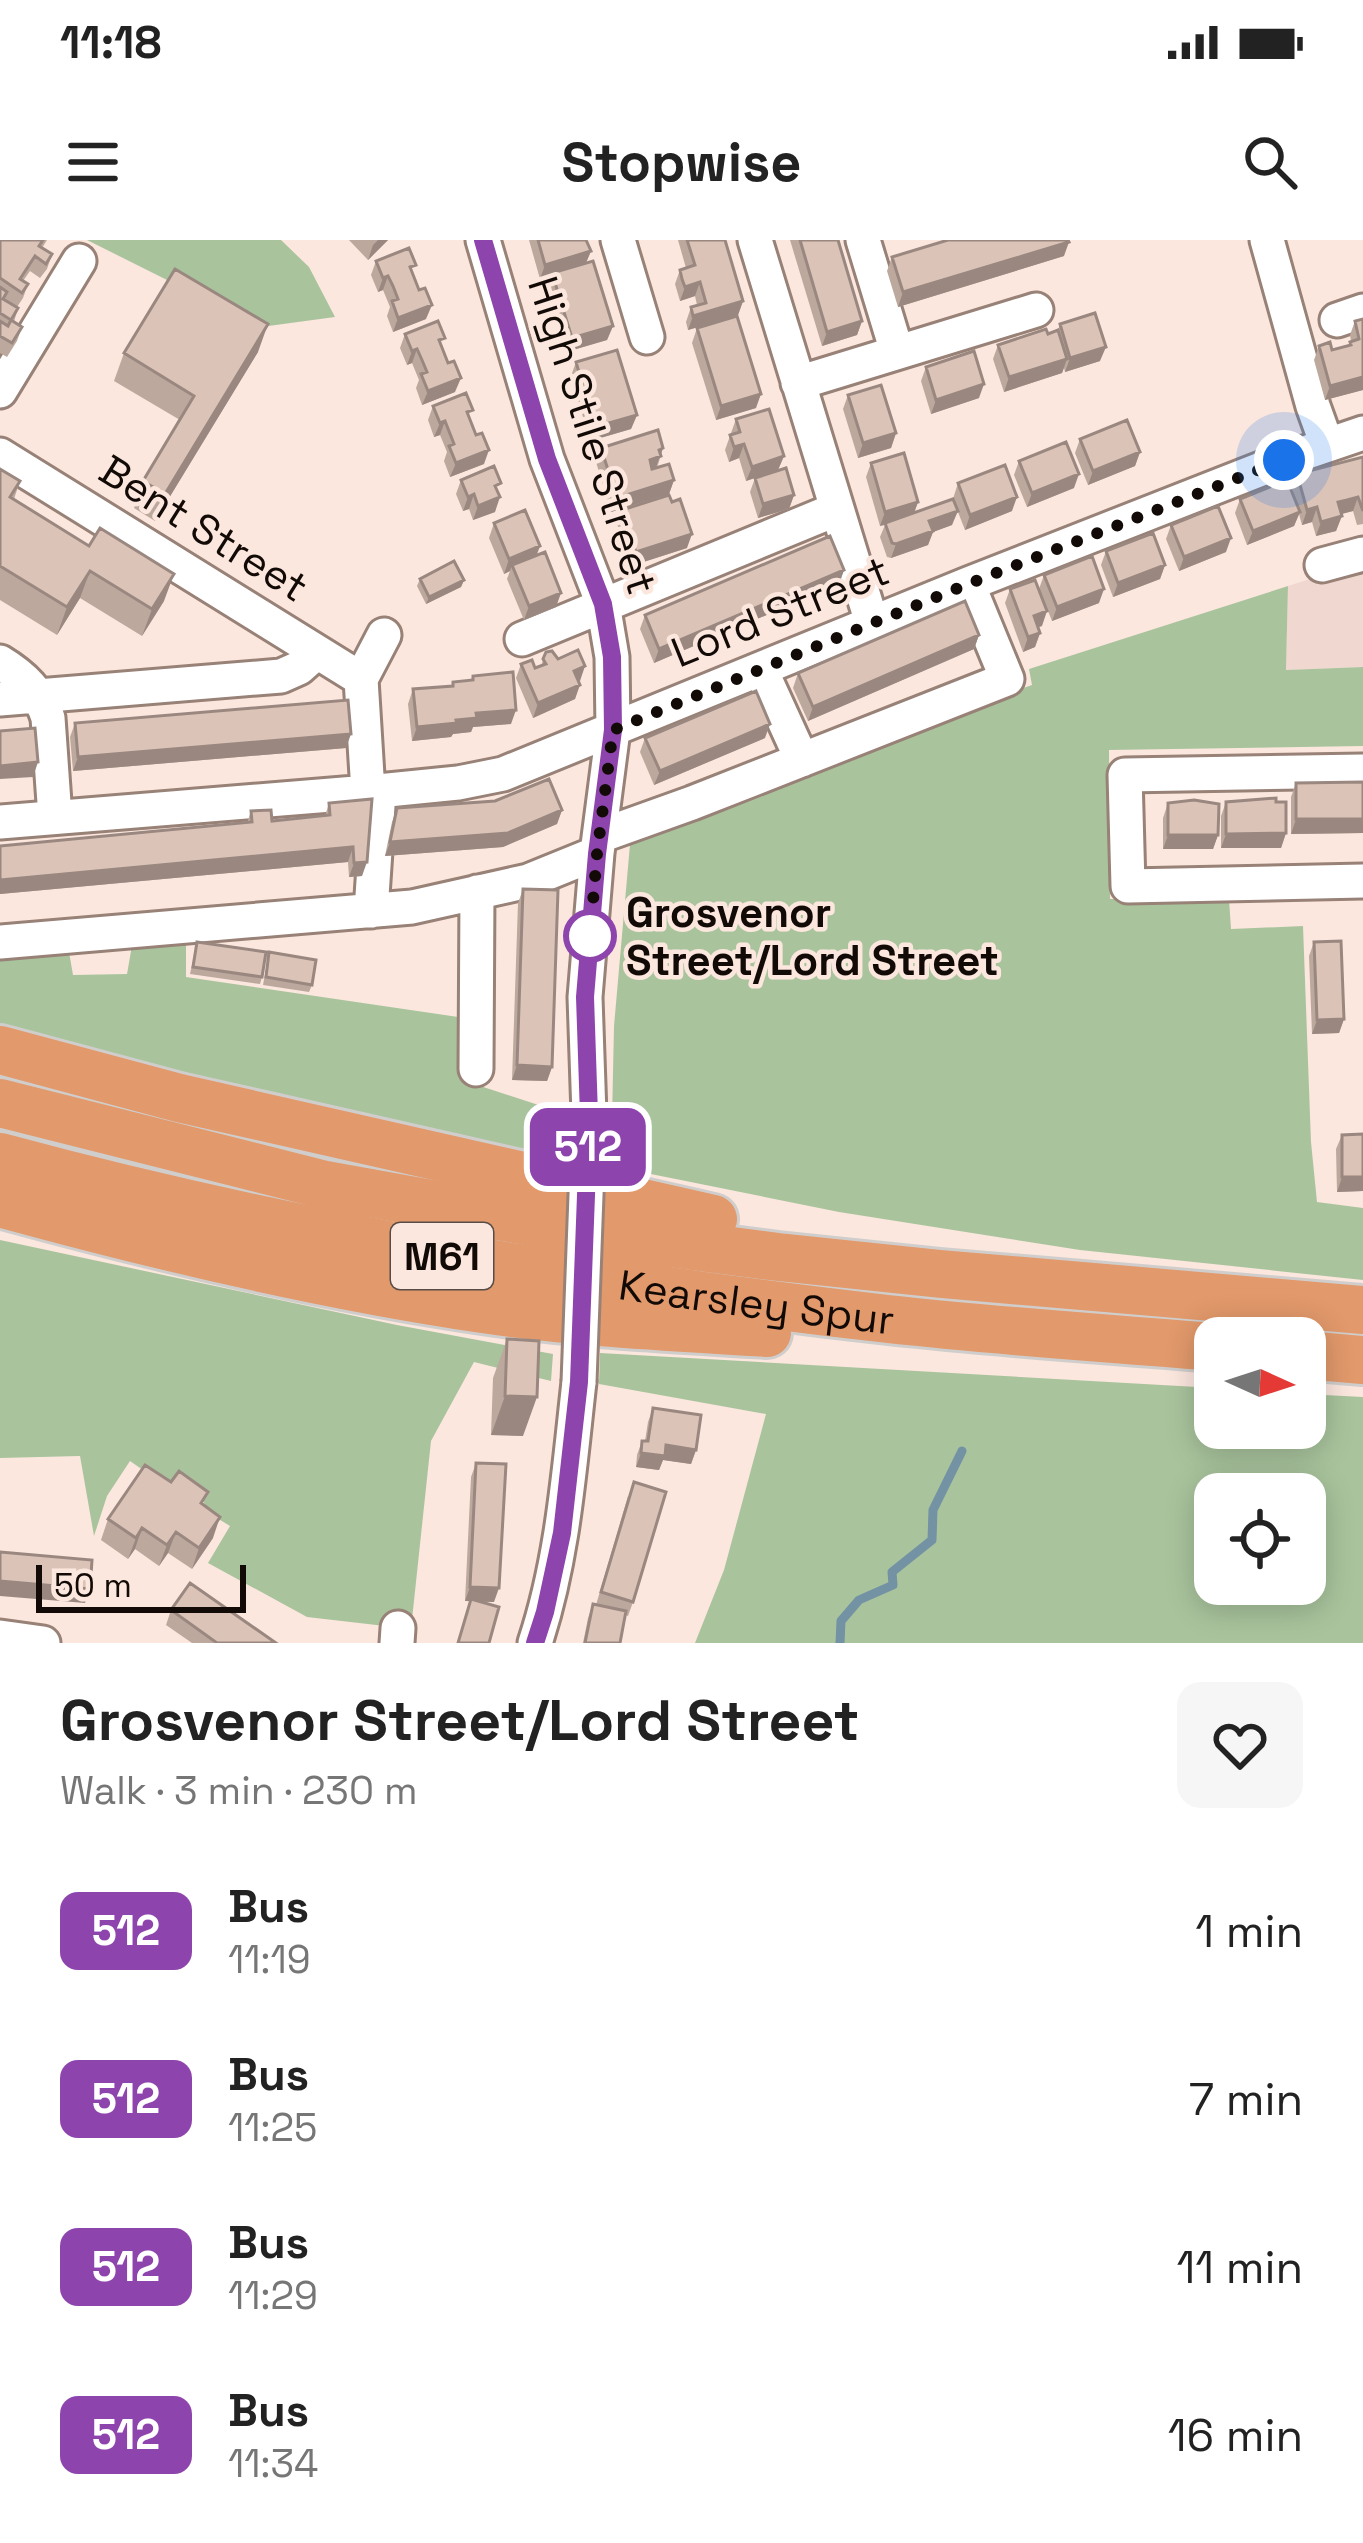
<!DOCTYPE html>
<meta charset="utf-8">
<style>
:root{--surface:#fff;--page:#f6f6f6;--text:#222;--muted:#767676}
body{margin:0;font-family:"Space Grotesk",sans-serif;background:var(--page);color:var(--text);height:100vh;display:flex;flex-direction:column;font-size:45px;white-space:nowrap}
*{box-sizing:border-box;margin:0}
p{font-size:39px;color:var(--muted)}
.icon{flex:none;width:66px;height:66px;fill:none;stroke:currentColor;stroke-width:2;stroke-linecap:round;stroke-linejoin:round}
.map{position:relative;height:1403px;overflow:hidden}
.sheet{display:flex;flex-direction:column;background:var(--surface);flex:1}
.sheet>*{flex:none}
.badge{padding:0 24px;border-radius:18px;font-size:42px;line-height:78px}
.needle{width:78px;rotate:93deg}
.buttons{position:absolute;left:1194px;top:1077px;display:grid;gap:24px}
.buttons a{display:grid;place-items:center;width:132px;height:132px;border-radius:24px;background:var(--surface);box-shadow:0 6px 30px #0003;font-size:60px}
.scale{position:absolute;left:36px;bottom:30px;width:210px;box-sizing:border-box;padding-left:12px;border:6px solid #120a06;border-top:0;font-size:33px;line-height:42px;white-space:nowrap;color:#120a06;-webkit-text-stroke:9px #fce7de;paint-order:stroke}
.you{position:absolute;width:60px;height:60px;margin:-30px;border:9px solid #fff;border-radius:50%;background:#1a73e8;box-shadow:0 0 0 18px #1a73e833}
.map>.badge{position:absolute;translate:-50% -50%;box-shadow:0 0 0 6px #fff}
.round{display:grid;place-items:center;flex:none;width:126px;height:126px;border-radius:24px;background:var(--page)}
.overview{display:flex;align-items:center;justify-content:space-between;height:204px;padding:0 60px}
h1{font-size:57px;font-weight:700;line-height:90px}
ul{padding:0;list-style:none}
li{display:flex;align-items:center;gap:36px;height:168px;padding:0 60px}
li div{flex:1}
li b{display:block;font-size:45px}
li em{font-style:normal}
li .badge{min-width:132px;font-weight:700;text-align:center}
.status{display:flex;justify-content:space-between;align-items:center;height:84px;padding:0 60px;background:var(--surface);direction:ltr}
.status svg{height:33px;fill:currentColor}
header{display:flex;justify-content:space-between;align-items:center;height:156px;padding:0 60px;background:var(--surface);font-size:54px;font-weight:700}
.map>svg:first-child{display:block}
.education{fill:#f0d8d1}
.green{fill:#a9c49d;fill-rule:evenodd}
.lines{fill:none;stroke-linecap:round;stroke-linejoin:round}
.stream{stroke:#7392a4;stroke-width:9}
.minor-casing{stroke:#988176;stroke-width:39}
.highway-casing{stroke:#d0cecd;stroke-width:54}
.minor{stroke:#fff;stroke-width:33}
.highway{stroke:#e2996b;stroke-width:48}
.minor-bridge-casing{stroke:#988176;stroke-width:39;stroke-linecap:butt}
.minor-bridge{stroke:#fff;stroke-width:33}
.wall{fill:#bda89d}
.shaded-wall{fill:#9a8880}
.building{fill:#dcc3b7;stroke:#9a8880;stroke-width:3}
.line-casing{stroke:#fff;stroke-width:27}
.line{stroke:#8e44ad;stroke-width:18}
.walk{stroke:#120a06;stroke-width:12;stroke-dasharray:0 21.6}
.stop-dot{fill:#fff;stroke:#8e44ad;stroke-width:6}
.labels{text-anchor:middle;stroke-width:9;stroke-linejoin:round;paint-order:stroke}
.shield{fill:#fce7de;stroke:#584c47;stroke-width:3}
.shield-label{font-size:39px;font-weight:bold;fill:#120a06}
.street-label{font-size:42px;fill:#120a06;stroke:#fce7de}
.stop-label{font-size:42px;font-weight:bold;fill:#120a06;stroke:#fce7de;text-anchor:start}
</style>
<div class="status"><b>11:18</b><svg viewBox="0 0 49 12"><path d="M0 12V9h3v3zM5 12V6h3v6zM10 12V3h3v9zM15 12V0h3v12zM26 1h20v11H26zM47 4h2v5h-2z"/></svg></div>
<header><svg class="icon" aria-label="menu" viewBox="0 0 24 24"><path d="M4 6h16M4 12h16M4 18h16"/></svg>Stopwise<svg class="icon" aria-label="search" viewBox="0 0 24 24"><circle cx="10" cy="10" r="6"/><path d="M15 15l6 6"/></svg></header>
<div class="map">
<svg width="1363" height="1403" viewBox="0 0 1363 1403">
<rect width="100%" height="100%" fill="#fce7de"/>
<!-- education -->
<path class="education" d="M1363 322V427L1286 430 1288 346Z"/>
<!-- green -->
<path class="green" d="M87 0H281L309 27 335 77 261 87Z
M1288 346 1286 430 1363 427V506L1109 510 1110 659H1229L1231 689 1303 686 1311 902 1317 962 1363 968V1040L1080 1010 839 972 611 926 614 786 631 593 915 485 1032 445 1029 429Z
M186 696V737L465 778 462 840 566 874 563 920 248 854 0 790V711L68 706 73 735 127 734 133 700Z
M0 1000 397 1085 553 1114 551 1141 474 1122 431 1201 411 1389 307 1377 208 1323 230 1286 212 1275 196 1251 153 1237 130 1221 107 1256 94 1296 80 1216 0 1218Z
M600 1113 1215 1148V1188H1305V1154L1363 1157V1403H695L724 1330 766 1174 599 1144ZM1215 1254H1305V1344H1215Z"/>
<g class="lines">
<!-- stream -->
<path class="stream" d="M840 1403 841 1381 859 1360 893 1345 892 1332 932 1300 933 1270 962 1211"/>
<defs>
<path id="minor" d="M483 0 547 219 603 364 612 417 613 490 597 613 585 757 589 875
M618 0 647 97
M755 0 872 383
M863 0 897 112
M1267 0 1313 166 1327 205
M1337 80 1363 71
M798 143 1036 70
M0 151 79 21
M0 215 361 439
M1322 325 1363 314
M522 399 837 269
M0 422C23 436 40 452 48 478L55 577
M761 430 802 520
M361 439 368 552
M361 439 384 395
M0 459 281 436 299 428 317 412
M1363 531 1125 535 1128 646 1363 641
M0 582 368 552 458 543 503 534 968 344 1284 220 1363 193
M600 596 692 563 1007 439 968 344
M371 671 379 551
M0 702 412 667 528 641 597 613
M476 829 477 652
M0 1397 43 1403
M397 1403 398 1388
M535 1403C563 1319 569 1230 579 1142"/>
<g id="highway">
<path d="M0 810 179 858 713 979"/>
<path d="M0 863 325 945 599 994 778 1017 941 1034 1363 1070"/>
<path id="s1" d="M0 917C291 996 589 1045 888 1079 996 1091 1106 1098 1215 1107"/>
<path d="M0 963C160 1007 320 1045 483 1069 577 1083 673 1087 767 1093"/>
<path d="M1305 1115 1363 1120"/>
</g>
</defs>
<!-- minor casing -->
<use href="#minor" class="minor-casing"/>
<!-- highway casing -->
<use href="#highway" class="highway-casing"/>
<!-- minor -->
<use href="#minor" class="minor"/>
<!-- highway -->
<use href="#highway" class="highway"/>
<defs>
<path id="minor-bridge" d="M579 1142 589 875"/>
</defs>
<!-- minor-bridge casing -->
<use href="#minor-bridge" class="minor-bridge-casing"/>
<!-- minor-bridge -->
<use href="#minor-bridge" class="minor-bridge"/>
</g>
<!-- wall -->
<path class="wall" d="M0 0H47L42 8 52 14 47 29 40 38 30 31 23 41 28 44 23 58 17 67 18 68 14 82 22 87 17 101 7 117 0 113V74L11 80 0 73Z
M349 0H388L368 20Z
M529 0H586L591 11 586 23 613 86 607 100 566 112 547 48 551 36 540 39Z
M678 0H725L743 61 738 75 688 90 686 82 691 67 697 65 695 56 680 61 675 44 680 30 686 28Z
M790 0H838L862 81 857 95 822 106Z
M1064 16 898 67 887 31 892 17Z
M376 21 413 34 426 79 393 92 387 76 390 67 383 50 378 52 371 35Z
M1363 79V150L1325 160 1314 120 1319 106 1332 110 1348 106 1351 101 1350 95 1355 81Z
M1060 84 1100 121 1065 132 1064 128 1062 133 1004 152 993 119 998 105 1058 90Z
M697 88 756 168 716 180 692 103Z
M405 94 442 107 455 152 422 165 416 148 419 140 412 123 407 125 400 108Z
M258 112 155 281 134 268 143 241 180 180 114 141 124 113Z
M576 122 637 175 631 189 590 201 571 136Z
M926 127 979 158 931 174 921 141Z
M848 155 896 193 891 208 858 218 843 169Z
M433 166 469 179 484 224 450 237 444 221 447 212 440 195 434 197 428 180Z
M736 179 784 216 778 230 794 255 789 269 758 278 750 252 755 238 746 241 739 218 729 222 725 210Z
M1080 199 1140 212 1135 226 1088 245 1075 213Z
M601 208H663L657 228 674 240 669 254 611 272 596 222Z
M1363 217V284L1357 285 1353 271 1342 274 1336 291 1316 296 1312 282 1302 285 1299 274 1294 286 1247 305 1235 273 1240 259 1297 265 1292 248 1297 234Z
M1019 221 1074 248 1027 267 1014 235Z
M871 223 918 262 914 273 953 259 958 243 1012 271 965 290 956 267 952 285 933 292 928 305 891 318 887 317 880 297 885 285 880 286 866 237Z
M0 229 20 241 14 259 164 361 142 396 80 358 57 395 0 360Z
M461 240 498 252 495 272 473 280 469 269 463 271 456 254Z
M622 270 687 308 631 326 617 284Z
M494 283 537 315 556 367 524 380 507 339 510 331 504 334 489 298Z
M1171 285 1226 312 1179 331 1166 299Z
M1106 311 1165 325 1160 339 1113 357 1101 325Z
M844 330 839 344 654 423 640 389 645 375Z
M1044 335 1099 363 1052 381 1039 349Z
M420 339 464 340 461 347 426 364 417 346Z
M1010 349 1042 386 1038 387 1040 393 1035 407 1023 412 1005 363Z
M979 395 974 409 808 481 793 448 798 433Z
M546 412 558 419 580 441 575 459 533 478 516 438 521 424 535 428 541 426Z
M473 436 511 484 473 487 471 492 453 494 451 497 412 501 408 464 413 449 452 446 453 442 471 440Z
M75 483 346 508 73 531 70 497Z
M645 498H765L654 545 640 512Z
M1363 542V593L1291 594V557L1296 543Z
M372 559 362 636 349 637 348 622 0 654V606L247 583 251 571 272 581 325 576 329 563Z
M1226 562H1276L1286 593 1281 608H1221V576Z
M1168 563 1218 595 1213 609H1163V578Z
M397 568 562 570 557 584 503 607 385 616 392 582Z
M523 649 552 827 547 841 512 840 518 663Z
M197 702 262 737 260 744 190 734Z
M1314 702 1344 779 1339 793 1312 794 1309 716Z
M269 712 312 745 309 752 263 745Z
M1363 894V951L1337 952 1336 909 1342 895Z
M507 1099 523 1196 491 1195 493 1138Z
M653 1168 696 1210 691 1224 663 1220 659 1230 636 1227 637 1215 642 1201H645L648 1182Z
M476 1223 494 1362H481L489 1403H457L470 1361H465L471 1237Z
M628 1256 633 1362 628 1376 625 1375 620 1403H583L588 1378 593 1364 596 1365Z
M203 1265 213 1298 192 1329 168 1313 159 1326 135 1309 128 1319 101 1300 108 1279Z
M171 1370 276 1403H192L166 1385Z"/>
<!-- shaded-wall -->
<path class="shaded-wall" d="M378 0H388L368 20 373 5Z
M1069 2 1064 16 898 67 903 52Z
M591 11 585 25 540 39 545 25Z
M388 36 383 50 378 52 383 38Z
M700 42 695 56 680 61 685 47Z
M743 61 738 75 688 90 693 76Z
M432 65 426 79 393 92 398 78Z
M862 81 857 95 822 106 827 92Z
M268 84 258 112 155 281 165 254Z
M613 86 607 100 566 112 572 98Z
M1106 107 1100 121 1065 132 1070 118Z
M417 109 412 123 407 125 412 111Z
M1067 119 1062 133 1004 152 1009 137Z
M1363 137V150L1325 160 1330 146Z
M461 138 455 152 422 165 428 151Z
M984 144 979 158 931 174 936 160Z
M761 154 756 168 716 180 721 166Z
M637 175 631 189 590 201 595 187Z
M445 181 440 195 434 197 440 183Z
M896 193 891 208 858 218 863 203Z
M744 204 739 218 729 222 734 207Z
M663 208 655 230 644 234 650 220 659 210Z
M489 210 484 224 450 237 456 223Z
M1140 212 1135 226 1088 245 1093 231Z
M784 216 778 230 746 241 752 227Z
M1079 234 1074 248 1027 267 1032 253Z
M674 240 669 254 611 272 617 258Z
M474 254 469 269 463 271 468 257Z
M794 255 789 269 758 278 763 264Z
M500 257 495 272 473 280 478 266Z
M1017 257 1012 271 965 290 970 275Z
M1358 257 1353 271 1333 276 1338 262Z
M918 262 913 276 880 286 885 272Z
M1317 267 1312 282 1302 285 1307 270Z
M958 271 952 285 933 292 928 305 891 318 896 304 929 281Z
M1300 272 1294 286 1247 305 1253 291Z
M1342 276 1336 291 1316 296 1321 282Z
M692 294 687 308 631 326 636 312Z
M1231 298 1226 312 1179 331 1184 317Z
M540 306 535 320 512 325 510 331 504 334 509 319Z
M1165 325 1160 339 1113 357 1118 343Z
M844 330 839 344 654 423 659 409Z
M90 331 80 358 57 395 67 367Z
M174 334 164 361 142 396 152 369Z
M464 340 461 347 426 364 429 357Z
M1104 349 1099 363 1052 381 1057 367Z
M561 353 556 367 524 380 529 366Z
M1047 371 1042 386 1029 390 1034 376Z
M1040 393 1035 407 1023 412 1028 397Z
M979 395 974 409 808 481 813 467Z
M585 426 580 441 569 446 574 431Z
M580 445 575 459 533 478 538 463Z
M516 470 511 484 473 487 471 492 453 494 451 497 412 501 417 487 456 480 476 473Z
M770 484 765 498 654 545 660 531Z
M351 494 346 508 73 531 78 517Z
M38 522 33 537 0 539V526Z
M562 570 557 584 503 607 385 616 390 602Z
M1296 579H1363V593L1291 594Z
M1286 593 1281 608H1221L1226 594Z
M1168 595H1218L1213 609H1163Z
M353 607 348 622 0 654V640Z
M367 622 362 636 349 637 354 623Z
M1344 779 1339 793 1312 794 1317 780Z
M517 825 552 827 547 841 512 840Z
M1342 937H1363V951L1337 952Z
M505 1156 537 1157 523 1196 491 1195Z
M666 1205 696 1210 691 1224 663 1220 659 1230 636 1227 641 1213Z
M220 1277 213 1298 192 1329 199 1308Z
M142 1288 135 1309 128 1319 136 1298Z
M176 1292 168 1313 159 1326 167 1305Z
M0 1341 90 1349 85 1363 0 1356Z
M470 1347 499 1348 494 1362 465 1361Z"/>
<!-- building -->
<path class="building" d="M0 0H43L39 6 52 14 46 24 35 16 20 39 28 44 22 53 0 38Z
M538 0H586L591 11 545 25Z
M687 0H725L743 61 693 76 691 67 706 63 700 42 685 47 682 39 680 30 695 25Z
M800 0H838L862 81 827 92Z
M948 0H1068L1069 2 903 52 892 17Z
M409 8 416 25 410 27 419 50 425 48 432 65 398 78 392 61 398 59 393 46 388 36 383 38 376 21Z
M593 21 613 86 572 98 552 33Z
M175 29 268 84 165 254 143 241 194 156 124 113Z
M0 47 7 52 3 59 18 68 11 80 22 87 12 103 0 96V81L8 86 11 80 0 73Z
M1095 73 1106 107 1070 118 1060 84Z
M737 76 761 154 721 166 697 88Z
M1363 79V137L1330 146 1319 106 1330 102 1332 110 1351 105 1350 102 1359 99 1355 81Z
M438 81 445 98 439 100 448 123 454 121 461 138 428 151 421 134 427 132 422 120 417 109 412 111 405 94Z
M1046 89 1048 94 1058 90 1067 119 1009 137 998 105Z
M617 110 637 175 595 187 576 122Z
M974 111 984 144 936 160 926 127Z
M881 145 896 193 863 203 848 155Z
M466 153 473 170 467 172 476 195 482 193 489 210 456 223 449 206 454 204 445 181 440 183 433 166Z
M769 169 784 216 752 227 744 204 734 207 730 195 740 192 736 179Z
M1127 180 1140 212 1093 231 1080 199Z
M658 190 663 208 659 210 661 216 650 220 652 229 669 224 674 240 617 258 601 208Z
M1066 202 1079 234 1032 253 1019 221Z
M904 213 918 262 885 272 871 223Z
M1363 217V271L1358 257 1347 260 1338 262 1342 276 1321 282 1317 267 1307 270 1297 234Z
M1005 225 1017 257 970 275 958 243Z
M494 226 501 243 495 246 500 257 478 266 474 254 468 257 461 240Z
M786 228 794 255 763 264 755 238Z
M0 229 20 241 10 257 89 306 100 288 174 334 152 369 90 331 67 367 0 326Z
M1287 240 1300 272 1253 291 1240 259Z
M669 255 672 262 680 259 692 294 636 312 622 270Z
M953 259 958 271 929 281 933 291 896 304 892 303 885 283Z
M1218 266 1231 298 1184 317 1171 285Z
M525 270 540 306 509 319 494 283Z
M1153 293 1165 325 1118 343 1106 311Z
M830 296 844 330 659 409 645 375Z
M545 312 561 353 529 366 512 325Z
M1092 316 1104 349 1057 367 1044 335Z
M454 321 464 340 429 357 420 339Z
M1035 340 1047 371 1034 376 1040 393 1028 397 1010 349Z
M965 361 979 395 813 467 798 433Z
M578 410 585 426 574 431 580 445 538 463 521 424 532 420 535 428 546 424 543 419 546 412 552 411 558 419Z
M513 432 516 470 476 473 477 478 456 480 457 483 417 487 413 449 453 446V442L473 440V436Z
M756 451 770 484 660 531 645 498Z
M348 460 351 494 78 517 75 483Z
M35 488 38 522 0 526V491Z
M549 539 562 570 508 593 390 602 397 568 495 561Z
M1363 542V579H1296V543Z
M1276 558V562H1286V593L1226 594V562Z
M372 559 367 622 354 623 353 607 0 640V606L252 582 251 571 271 570 272 581 330 575 329 563Z
M1194 560 1219 564 1218 595H1168V563Z
M523 649 558 650 552 827 517 825Z
M1341 701 1344 779 1317 780 1314 702Z
M197 702 266 712 262 737 193 727Z
M269 712 316 720 312 745 266 737Z
M1363 894V937H1342V895Z
M507 1099 539 1101 537 1157 505 1156Z
M653 1168 701 1175 696 1210 666 1205 665 1216 641 1213 642 1201H648Z
M476 1223 506 1224 499 1348 470 1347Z
M145 1225 171 1242 179 1231 208 1252 201 1263 220 1277 199 1308 176 1292 167 1305 142 1288 136 1298 108 1279Z
M634 1242 666 1252 633 1362 601 1352Z
M0 1312 92 1320 90 1349 0 1341Z
M190 1343 276 1403H217L171 1370Z
M471 1359 499 1367 489 1403H458Z
M593 1364 626 1371 620 1403H585Z"/>
<g class="lines">
<defs>
<path id="line" d="M483 0 547 219 603 364 612 417 613 490 597 614 585 757 589 875 579 1142 562 1293 545 1372 535 1403"/>
</defs>
<!-- line casing -->
<use href="#line" class="line-casing"/>
<!-- line -->
<use href="#line" class="line"/>
<!-- walk -->
<path class="walk" d="M590 696 589 709 597 614 613 490 968 344 1284 220"/>
</g>
<!-- markers -->
<circle class="stop-dot" cx="590" cy="696" r="24"/>
<g class="labels">
<!-- shield labels -->
<rect class="shield" x="391" y="983" width="102" height="66" rx="9"/>
<g class="shield-label">
<text x="442" y="1030">M61</text>
</g>
<!-- street labels -->
<g class="street-label">
<text transform="translate(593 195) rotate(72)" y="15">High Stile Street</text>
<text transform="translate(204 288) rotate(32)" y="15">Bent Street</text>
<text transform="translate(780 371) rotate(-22)" y="15">Lord Street</text>
<text dy="15" stroke="none"><textPath href="#s1" startOffset="771">Kearsley Spur</textPath></text>
</g>
<!-- stop labels -->
<g class="stop-label">
<text x="626" y="687">Grosvenor<tspan x="626" dy="48">Street/Lord Street</tspan></text>
</g>
</g>
</svg>
<div class="buttons">
<a><svg class="needle" viewBox="-14 -14 28 28"><path d="M0-13l5 13h-10z" fill="#e53935"/><path d="M0 13l5-13h-10z" fill="#767676"/></svg></a>
<a><svg class="icon" aria-label="locate" viewBox="0 0 24 24"><circle cx="12" cy="12" r="6"/><path d="M12 2v4M12 18v4M2 12h4M18 12h4"/></svg></a>
</div>
<div class="scale">50 m</div>
<div class="you" style="left:1284px;top:220px"></div>
<b class="badge" style="left:588px;top:907px;background:#8e44ad;color:#fff">512</b>
</div>
<section class="sheet">
<div class="overview"><div><h1>Grosvenor Street/Lord Street</h1><p>Walk · 3 min · 230 m</p></div><a class="round"><svg class="icon" aria-label="heart" viewBox="0 0 24 24"><path d="M12 20l-8-8c-3-5 5-10 8-4 3-6 11-1 8 4z"/></svg></a></div>
<ul>
<li><span class="badge" style="background:#8e44ad;color:#fff">512</span><div><b>Bus</b><p>11:19</p></div><em>1 min</em></li>
<li><span class="badge" style="background:#8e44ad;color:#fff">512</span><div><b>Bus</b><p>11:25</p></div><em>7 min</em></li>
<li><span class="badge" style="background:#8e44ad;color:#fff">512</span><div><b>Bus</b><p>11:29</p></div><em>11 min</em></li>
<li><span class="badge" style="background:#8e44ad;color:#fff">512</span><div><b>Bus</b><p>11:34</p></div><em>16 min</em></li>
</ul>
</section>
